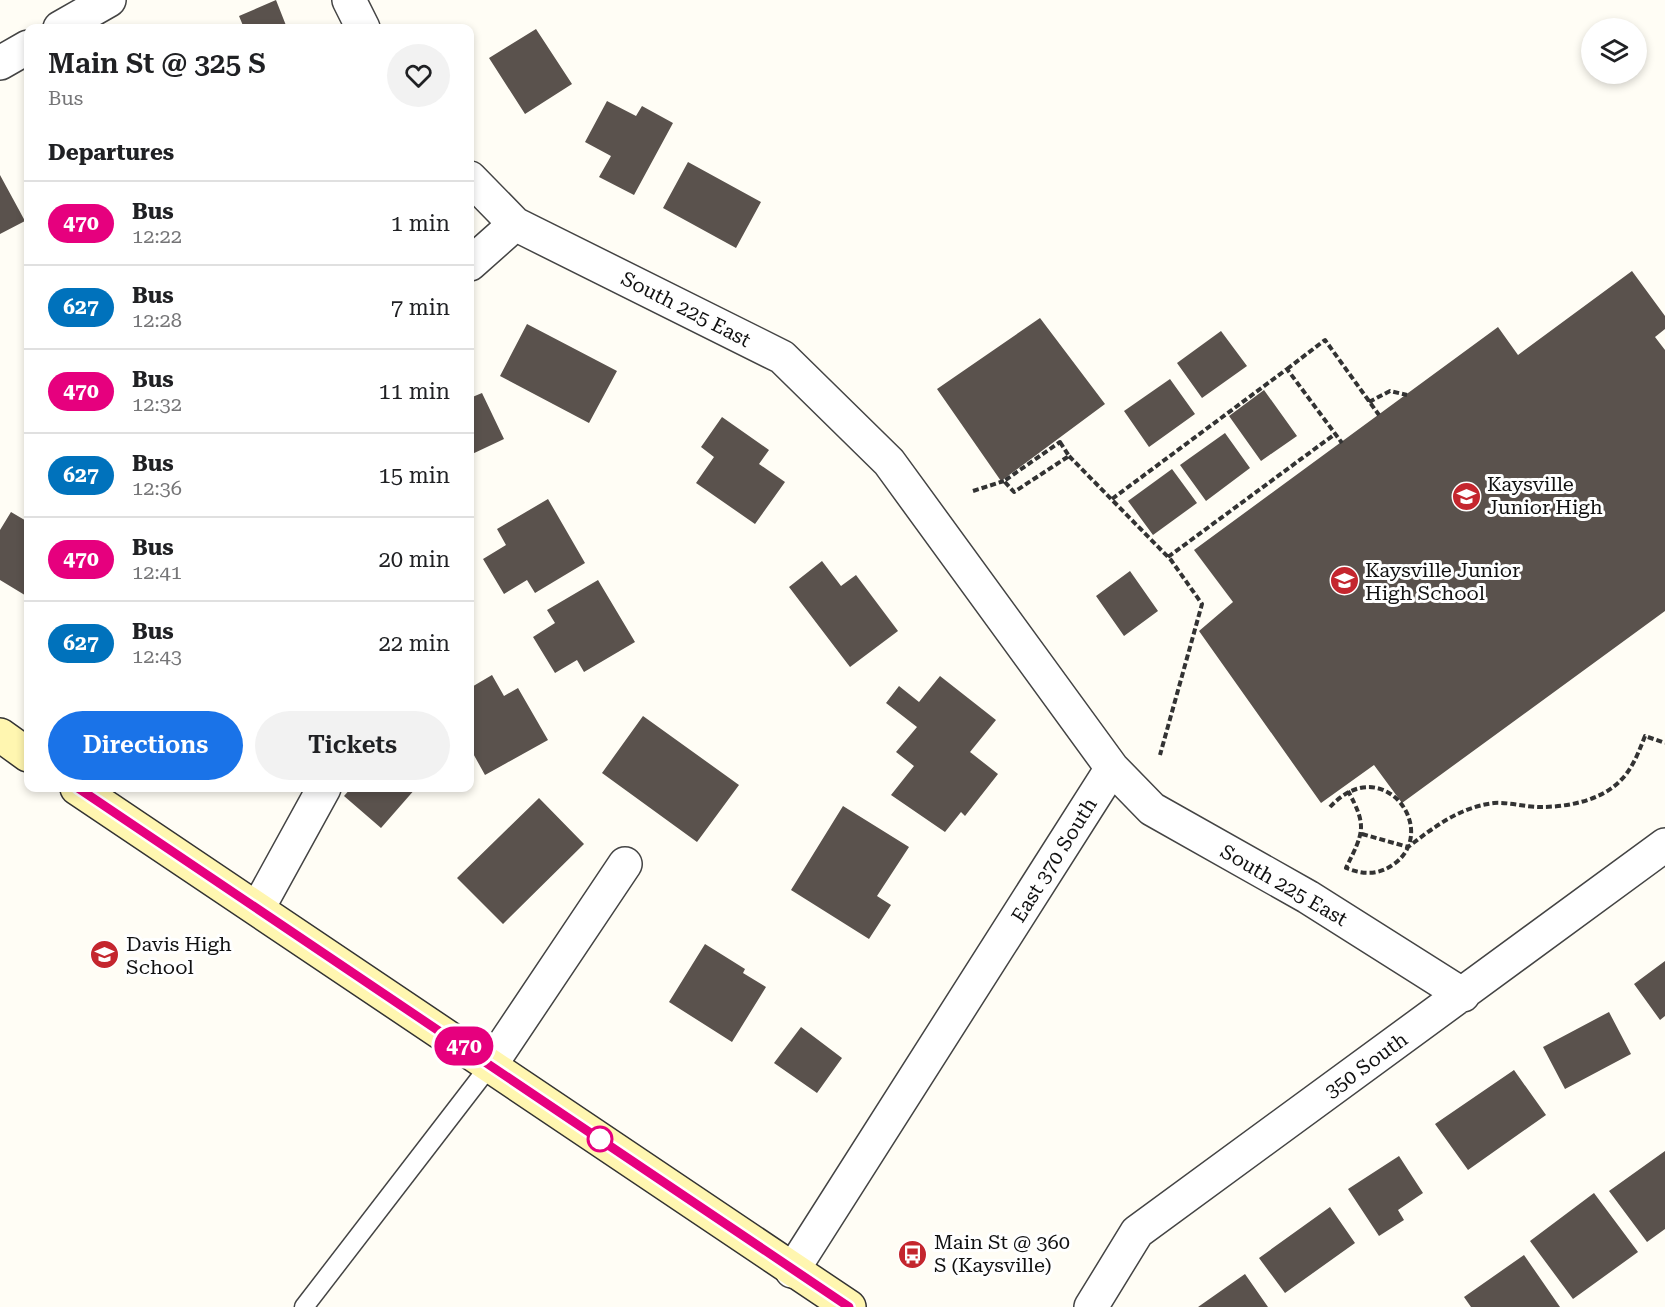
<!DOCTYPE html>
<style>
:root{--surface:#fff;--page:#f2f2f2;--text:#202124;--muted:#757577;--line:#e0e0e0;--accent:#1a73e8}
body{margin:0;font-family:"Roboto Serif",serif;background:var(--page);color:var(--text);height:100vh;display:flex;flex-direction:column;font-size:22px;white-space:nowrap}
*{box-sizing:border-box;margin:0}
p{font-size:20px;color:var(--muted)}
.icon{flex:none;width:33px;height:33px;fill:none;stroke:currentColor;stroke-width:2;stroke-linecap:round;stroke-linejoin:round}
.map{position:relative;flex:1;overflow:hidden}
.side{position:absolute;left:24px;top:24px;width:450px;height:768px;display:flex;flex-direction:column;background:var(--surface);border-radius:12px;box-shadow:0 3px 9px #0003}
.side>*{flex:none}
.badge{padding:0 12px;border-radius:20px;font-size:21px;line-height:39px}
.controls{position:absolute;left:1581px;top:18px;display:grid;gap:12px}
.controls a{display:grid;place-items:center;width:66px;height:66px;border-radius:50%;background:var(--surface);box-shadow:0 3px 9px #0003;font-size:30px}
.map>.badge{position:absolute;translate:-50% -50%;box-shadow:0 0 0 3px #fff}
h2{padding:0 24px;font-size:22px;line-height:54px}
.round{display:grid;place-items:center;flex:none;width:63px;height:63px;border-radius:32px;background:var(--page)}
.head{display:flex;align-items:center;justify-content:space-between;height:102px;padding:0 24px}
h1{font-size:28px;font-weight:600;line-height:45px}
.primary-button{display:flex;gap:12px;margin-top:auto;padding:12px 24px}
.primary-button a{flex:1;height:69px;border-radius:36px;background:var(--accent);color:#fff;font-size:24px;font-weight:600;line-height:69px;text-align:center}
.primary-button a+a{background:var(--page);color:var(--text)}
ul{padding:0;list-style:none}
li{display:flex;align-items:center;gap:18px;height:84px;padding:0 24px;border-top:2px solid var(--line)}
li div{flex:1}
li b{display:block;font-size:22px}
li em{font-style:normal}
li .badge{min-width:66px;font-weight:700;text-align:center}
.map>svg:first-child{display:block}
.building{fill:#5a524d}
.lines{fill:none;stroke-linecap:round;stroke-linejoin:round}
.service-casing{stroke:#444;stroke-width:21}
.minor-casing{stroke:#444;stroke-width:36}
.secondary-casing{stroke:#333;stroke-width:36}
.path{stroke:#333;stroke-width:4;stroke-dasharray:6 3;stroke-linecap:butt}
.service{stroke:#fff;stroke-width:18}
.minor{stroke:#fff;stroke-width:33}
.secondary{stroke:#fff6b0;stroke-width:33}
.line-casing{stroke:#fff;stroke-width:14}
.line{stroke:#e6007e;stroke-width:9}
.stop-dot{fill:#fff;stroke:#e6007e;stroke-width:3}
.labels{text-anchor:middle;stroke-width:6;stroke-linejoin:round;paint-order:stroke}
.street-label{font-size:20px;fill:#111;stroke:#fff}
.poi-label{font-size:20px;fill:#111;stroke:#fff;text-anchor:start}
</style>
<div class="map">
<svg width="1665" height="1307" viewBox="0 0 1665 1307">
<rect width="100%" height="100%" fill="#fffdf5"/>
<!-- building -->
<path class="building" d="M276 0 287 28H244L239 16Z
M536 29 572 84 525 114 489 58Z
M607 101 636 116 642 106 673 123 634 195 599 177 611 156 585 142Z
M688 162 761 202 736 248 663 208Z
M0 175 25 221 0 234Z
M1632 271 1665 316V329L1655 337 1665 350V611L1402 803 1374 765 1321 803 1199 631 1233 602 1194 550 1498 327 1518 355Z
M1040 318 1105 404 1001 481 937 389Z
M527 324 617 371 589 423 500 376Z
M1221 331 1247 366 1202 398 1177 363Z
M1170 379 1195 414 1149 447 1124 411Z
M1264 390 1297 436 1261 461 1229 416Z
M482 393 504 439 470 455V398Z
M722 417 769 450 759 464 785 482 755 524 696 483 714 457 701 447Z
M1225 433 1250 468 1206 501 1180 465Z
M1172 469 1197 503 1153 535 1128 501Z
M548 499 585 563 535 593 527 580 504 594 483 559 506 545 497 529Z
M11 512 28 522V597L0 580V530Z
M822 561 841 586 856 575 898 631 850 667 789 587Z
M1130 571 1158 611 1124 636 1096 596Z
M598 580 635 642 584 672 577 660 555 673 533 637 555 623 547 610Z
M492 675 504 696 518 688 548 740 485 775 470 748V688Z
M940 676 996 720 970 752 998 774 965 816 961 812 945 832 891 795 914 766 896 752 917 727 886 703 899 686 919 702Z
M643 716 739 785 697 842 602 773Z
M351 788H416L381 828 344 796Z
M539 798 584 844 503 924 457 878Z
M843 806 909 847 877 896 891 905 869 939 791 890Z
M705 944 745 969 743 973 766 987 732 1042 669 1002Z
M1665 961V1016L1660 1020 1634 984Z
M1609 1012 1631 1054 1565 1089 1543 1047Z
M801 1027 842 1058 817 1093 774 1063Z
M1514 1070 1546 1115 1468 1170 1435 1124Z
M1665 1151V1229L1647 1242 1609 1191Z
M1399 1156 1423 1193 1398 1210 1404 1220 1379 1236 1348 1189Z
M1594 1193 1638 1252 1573 1299 1530 1241Z
M1330 1207 1355 1243 1285 1293 1259 1258Z
M1524 1255 1560 1307H1471L1464 1297Z
M1245 1274 1268 1307H1198Z"/>
<g class="lines">
<defs>
<path id="service" d="M304 1307 491 1064"/>
<path id="minor" d="M349 0 363 28
M60 28 109 0
M0 63 28 47
M470 178 515 224 782 357 889 462 1112 768 1152 809 1308 897 1463 995
M470 264 515 224
M258 908 324 788
M491 1064 625 864
M792 1271 1112 768
M1091 1307 1137 1232 1665 845"/>
<path id="secondary" d="M0 735 28 755
M77 788 849 1307"/>
</defs>
<!-- service casing -->
<use href="#service" class="service-casing"/>
<!-- minor casing -->
<use href="#minor" class="minor-casing"/>
<!-- secondary casing -->
<use href="#secondary" class="secondary-casing"/>
<!-- path -->
<path class="path" d="M1287 369 1325 340 1379 415
M1369 402 1390 391 1407 395
M1060 442 1069 456 1014 492 1004 481Z
M1069 456 1171 560 1202 604 1160 755
M973 491 1004 481
M1112 499 1287 369 1342 443
M1168 557 1335 434
M1330 807C1382 750 1441 830 1394 864 1379 875 1364 875 1346 868 1363 833 1368 827 1348 791
M1362 834 1408 847C1434 827 1460 807 1494 803 1509 802 1525 807 1540 807 1567 807 1601 801 1621 780 1633 768 1639 751 1645 736L1665 743"/>
<!-- service -->
<use href="#service" class="service"/>
<!-- minor -->
<use href="#minor" class="minor"/>
<!-- secondary -->
<use href="#secondary" class="secondary"/>
</g>
<g class="lines">
<defs>
<path id="line" d="M78 788 849 1307"/>
</defs>
<!-- line casing -->
<use href="#line" class="line-casing"/>
<!-- line -->
<use href="#line" class="line"/>
</g>
<!-- icons -->
<defs>
<symbol id="school-disc" viewBox="-11 -11 22 22"><circle r="9.5" fill="#c4262e" stroke="#fff"/><path d="M0-5L7-2L0 1L-7-2ZM-4 1L0 2.5L4 1V4Q0 6-4 4Z" fill="#fff"/></symbol>
<symbol id="bus-disc" viewBox="-11 -11 22 22"><circle r="9.5" fill="#c4262e" stroke="#fff"/><path d="M-5-6H5V4H4V6H2V4H-2V6H-4V4H-5ZM-3.5-4V0h7V-4ZM-3.5 1.2v1.5H-2V1.2ZM2 1.2v1.5H3.5V1.2Z" fill="#fff"/></symbol>
</defs>
<g fill-rule="evenodd">
<use href="#school-disc" x="1450" y="480" width="33" height="33"/>
<use href="#school-disc" x="1328" y="564" width="33" height="33"/>
<use href="#school-disc" x="88" y="938" width="33" height="33"/>
<use href="#bus-disc" x="896" y="1238" width="33" height="33"/>
</g>
<!-- markers -->
<circle class="stop-dot" cx="600" cy="1139" r="12"/>
<g class="labels">
<!-- street labels -->
<g class="street-label">
<text transform="translate(686 309) rotate(27)" y="7">South 225 East</text>
<text transform="translate(1054 860) rotate(-58)" y="7">East 370 South</text>
<text transform="translate(1284 885) rotate(30)" y="7">South 225 East</text>
<text transform="translate(1366 1065) rotate(-36)" y="7">350 South</text>
</g>
<!-- poi labels -->
<g class="poi-label">
<text x="1487" y="491">Kaysville<tspan x="1487" dy="23">Junior High</tspan></text>
<text x="1365" y="577">Kaysville Junior<tspan x="1365" dy="23">High School</tspan></text>
<text x="126" y="951">Davis High<tspan x="126" dy="23">School</tspan></text>
<text x="934" y="1249">Main St @ 360<tspan x="934" dy="23">S (Kaysville)</tspan></text>
</g>
</g>
</svg>
<div class="controls">
<a><svg class="icon" aria-label="layers" viewBox="0 0 24 24"><path d="M12 4l9 5-9 5-9-5zM3 14l9 5 9-5"/></svg></a>
</div>
<b class="badge" style="left:464px;top:1046px;background:#e6007e;color:#fff">470</b>
<section class="side">
<div class="head"><div><h1>Main St @ 325 S</h1><p>Bus</p></div><a class="round"><svg class="icon" aria-label="heart" viewBox="0 0 24 24"><path d="M12 20l-8-8c-3-5 5-10 8-4 3-6 11-1 8 4z"/></svg></a></div>
<h2>Departures</h2>
<ul>
<li><span class="badge" style="background:#e6007e;color:#fff">470</span><div><b>Bus</b><p>12:22</p></div><em>1 min</em></li>
<li><span class="badge" style="background:#0072bc;color:#fff">627</span><div><b>Bus</b><p>12:28</p></div><em>7 min</em></li>
<li><span class="badge" style="background:#e6007e;color:#fff">470</span><div><b>Bus</b><p>12:32</p></div><em>11 min</em></li>
<li><span class="badge" style="background:#0072bc;color:#fff">627</span><div><b>Bus</b><p>12:36</p></div><em>15 min</em></li>
<li><span class="badge" style="background:#e6007e;color:#fff">470</span><div><b>Bus</b><p>12:41</p></div><em>20 min</em></li>
<li><span class="badge" style="background:#0072bc;color:#fff">627</span><div><b>Bus</b><p>12:43</p></div><em>22 min</em></li>
</ul>
<div class="primary-button"><a>Directions</a><a>Tickets</a></div>
</section>
</div>
